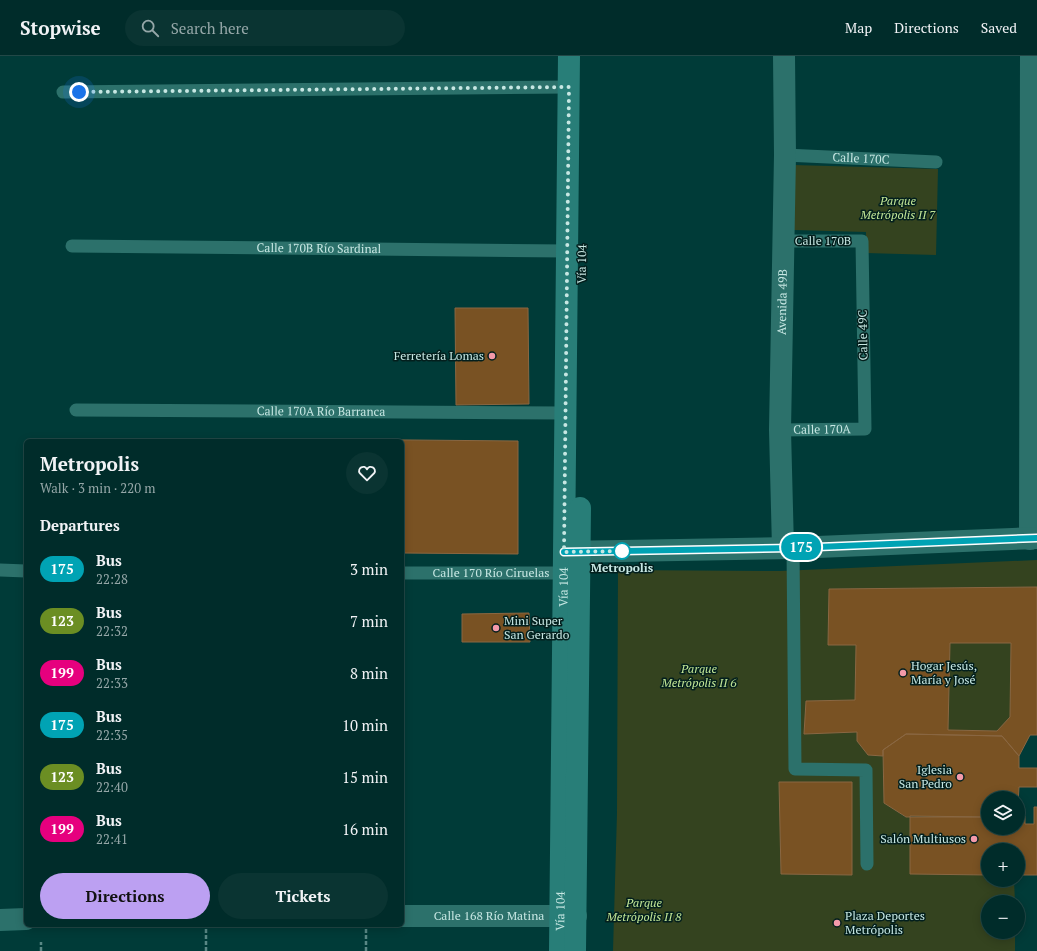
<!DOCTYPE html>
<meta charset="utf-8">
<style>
:root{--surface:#002c2a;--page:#0a3432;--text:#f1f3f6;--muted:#95a7a8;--line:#224847;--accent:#bca0f2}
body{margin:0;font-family:"PT Serif",serif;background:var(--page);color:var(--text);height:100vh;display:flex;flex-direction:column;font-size:15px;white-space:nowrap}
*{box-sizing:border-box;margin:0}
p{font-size:13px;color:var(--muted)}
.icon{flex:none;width:22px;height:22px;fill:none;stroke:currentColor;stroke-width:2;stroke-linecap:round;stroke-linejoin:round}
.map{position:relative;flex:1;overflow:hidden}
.details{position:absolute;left:24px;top:383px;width:380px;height:488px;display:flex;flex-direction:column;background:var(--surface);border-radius:6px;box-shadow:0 2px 10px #0003,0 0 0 1px var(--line)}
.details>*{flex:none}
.badge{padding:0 8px;border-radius:13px;font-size:14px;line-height:26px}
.tools{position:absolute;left:981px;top:735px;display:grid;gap:8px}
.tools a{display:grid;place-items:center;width:44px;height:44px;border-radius:50%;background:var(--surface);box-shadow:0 2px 10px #0003,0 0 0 1px var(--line);font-size:20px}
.you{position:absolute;width:20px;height:20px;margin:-10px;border:3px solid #fff;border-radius:50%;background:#1a73e8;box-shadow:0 0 0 6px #1a73e833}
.map>.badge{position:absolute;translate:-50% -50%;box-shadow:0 0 0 2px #fff}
h2{padding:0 16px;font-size:15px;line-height:36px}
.round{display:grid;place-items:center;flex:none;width:42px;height:42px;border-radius:21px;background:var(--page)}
.summary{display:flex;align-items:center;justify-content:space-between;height:68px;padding:0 16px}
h1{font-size:19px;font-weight:700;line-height:30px}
.button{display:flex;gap:8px;margin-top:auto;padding:8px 16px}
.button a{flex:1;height:46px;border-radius:24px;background:var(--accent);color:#111;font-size:16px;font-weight:700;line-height:46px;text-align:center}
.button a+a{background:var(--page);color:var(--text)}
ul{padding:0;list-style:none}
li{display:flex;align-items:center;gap:12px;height:52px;padding:0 16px}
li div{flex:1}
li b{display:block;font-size:15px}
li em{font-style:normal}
li .badge{min-width:44px;font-weight:700;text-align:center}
header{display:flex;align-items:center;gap:24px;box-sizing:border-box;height:56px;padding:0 20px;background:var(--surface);border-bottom:1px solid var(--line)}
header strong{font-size:19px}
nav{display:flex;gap:22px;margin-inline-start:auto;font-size:14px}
.search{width:280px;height:36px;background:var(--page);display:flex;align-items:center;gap:10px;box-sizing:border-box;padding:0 14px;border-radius:22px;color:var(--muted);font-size:15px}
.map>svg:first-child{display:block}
.green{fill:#34431f;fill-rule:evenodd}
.building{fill:#795223;stroke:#8a6742;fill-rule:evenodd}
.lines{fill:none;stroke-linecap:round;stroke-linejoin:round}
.path{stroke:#598885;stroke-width:2.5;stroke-dasharray:4 2;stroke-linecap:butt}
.service{stroke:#2c716b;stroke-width:13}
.minor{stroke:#2c716b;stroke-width:22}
.secondary{stroke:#287e78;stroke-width:22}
.line-casing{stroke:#fff;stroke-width:9}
.line{stroke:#00a3b4;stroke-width:6}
.walk{stroke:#c7e7e3;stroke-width:4;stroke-dasharray:0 7.2}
.poi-dot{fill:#f39aaa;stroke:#031f1d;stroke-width:1.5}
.stop-dot{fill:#fff;stroke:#00a3b4;stroke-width:2}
.labels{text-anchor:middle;stroke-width:3;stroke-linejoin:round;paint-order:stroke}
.street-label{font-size:12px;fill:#c7e7e3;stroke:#031f1d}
.park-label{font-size:12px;font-style:italic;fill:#c2e696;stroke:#031f1d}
.poi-label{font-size:12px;fill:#c7e7e3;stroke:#031f1d;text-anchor:end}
.stop-label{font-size:12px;font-weight:bold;fill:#c7e7e3;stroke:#031f1d}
</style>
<header>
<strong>Stopwise</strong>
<div class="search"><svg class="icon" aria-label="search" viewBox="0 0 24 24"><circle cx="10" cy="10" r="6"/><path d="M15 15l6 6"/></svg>Search here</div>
<nav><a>Map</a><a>Directions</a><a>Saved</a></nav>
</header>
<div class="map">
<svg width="1037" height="895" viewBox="0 0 1037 895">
<rect width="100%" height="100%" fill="#003b38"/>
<!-- green -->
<path class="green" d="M793 109 938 113 936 199 866 197V176L794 174Z
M1037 504V531L829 533 828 589H856L855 644 806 645 804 678 857 676V685L868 699 883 700 884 747 905 761 910 760V818L988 819V824H1014L1015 846H988V876H1015V895H613L617 757 618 514 780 515ZM779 726H852V819L781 818Z
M950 587H1011L1010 661 997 675 948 674Z"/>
<!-- building -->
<path class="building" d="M455 252H528L529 348 456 349Z
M301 383 518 385V498L402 497V385H301Z
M1037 531V679H1030L1019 700 1002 680 906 678 883 694V700L868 699 857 685V676L804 678 806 645 855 644 856 589H828L829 533ZM950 587H1011L1010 661 997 675 948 674Z
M529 557 530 586H462V558Z
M906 678 1002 680 1019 700V712H1037V731H1019L1018 748V742H988V761H906L884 747 883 694Z
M779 726H852V819L781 818Z
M1034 751H1037V819H1018V794H988V819L910 818V760L988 761V772H1018V761L1025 760V768H1034Z"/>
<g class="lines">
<!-- path -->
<path class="path" d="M41 895V886
M206 895V869
M366 895V869"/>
<!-- service -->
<g class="service">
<path d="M63 36 569 31"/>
<path id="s1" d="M785 99 936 106"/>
<path id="s2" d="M72 190 567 195"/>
<path id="s3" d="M76 354 566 357"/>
<path id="s4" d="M780 374 865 373 862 185H784"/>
<path d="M793 492 795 713 866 714 867 808"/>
<path d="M0 514 26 515"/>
<path id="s5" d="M402 517H570"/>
</g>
<!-- minor -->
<g class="minor">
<path d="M1030 483 1031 0"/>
<path id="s6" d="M783 492 780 374 785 99 784 0"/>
<path d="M564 496 793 492 1037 482"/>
<path id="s7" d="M402 860H576"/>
<path d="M0 864 26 863"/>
</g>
<!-- secondary -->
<g class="secondary">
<path id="s8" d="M560 895 569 0"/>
<path d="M575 895 580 452"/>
</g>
</g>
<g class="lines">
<defs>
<path id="line" d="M564 496 793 492 1037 482"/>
</defs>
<!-- line casing -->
<use href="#line" class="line-casing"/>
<!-- line -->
<use href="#line" class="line"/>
<!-- walk -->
<path class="walk" d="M79 36 569 31 564 496 626 495H622"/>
</g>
<!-- markers -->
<g class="poi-dot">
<circle cx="492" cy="300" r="4"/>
<circle cx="496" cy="572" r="4"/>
<circle cx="903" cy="617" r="4"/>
<circle cx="960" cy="721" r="4"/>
<circle cx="974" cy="783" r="4"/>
<circle cx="837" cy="867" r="4"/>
</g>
<circle class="stop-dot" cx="622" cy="495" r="8"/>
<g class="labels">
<!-- street labels -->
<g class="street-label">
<text dy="4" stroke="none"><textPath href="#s1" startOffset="76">Calle 170C</textPath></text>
<text x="823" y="189">Calle 170B</text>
<text dy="4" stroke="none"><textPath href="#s2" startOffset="247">Calle 170B Río Sardinal</textPath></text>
<text transform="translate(582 208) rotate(-89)" y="4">Vía 104</text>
<text dy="4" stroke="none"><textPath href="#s6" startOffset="246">Avenida 49B</textPath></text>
<text transform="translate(863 279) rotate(-91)" y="4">Calle 49C</text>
<text dy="4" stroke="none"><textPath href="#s3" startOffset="245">Calle 170A Río Barranca</textPath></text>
<text dy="4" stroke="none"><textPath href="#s4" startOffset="42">Calle 170A</textPath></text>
<text dy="4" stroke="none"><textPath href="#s5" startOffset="89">Calle 170 Río Ciruelas</textPath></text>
<text dy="4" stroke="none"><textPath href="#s8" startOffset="364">Vía 104</textPath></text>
<text dy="4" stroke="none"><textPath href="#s8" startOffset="40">Vía 104</textPath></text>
<text dy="4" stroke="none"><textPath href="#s7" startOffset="87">Calle 168 Río Matina</textPath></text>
</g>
<!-- park labels -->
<g class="park-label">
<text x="898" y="149">Parque<tspan x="898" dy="14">Metrópolis II 7</tspan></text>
<text x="699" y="617">Parque<tspan x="699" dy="14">Metrópolis II 6</tspan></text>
<text x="644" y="851">Parque<tspan x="644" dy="14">Metrópolis II 8</tspan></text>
</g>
<!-- poi labels -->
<g class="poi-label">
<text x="484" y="304">Ferretería Lomas</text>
<text x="504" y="569" text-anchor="start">Mini Super<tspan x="504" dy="14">San Gerardo</tspan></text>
<text x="911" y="614" text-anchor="start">Hogar Jesús,<tspan x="911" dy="14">María y José</tspan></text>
<text x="952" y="718">Iglesia<tspan x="952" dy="14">San Pedro</tspan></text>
<text x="966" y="787">Salón Multiusos</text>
<text x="845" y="864" text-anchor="start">Plaza Deportes<tspan x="845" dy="14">Metrópolis</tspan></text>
</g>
<!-- stop labels -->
<g class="stop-label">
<text x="622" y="516">Metropolis</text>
</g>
</g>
</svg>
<div class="tools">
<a><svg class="icon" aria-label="layers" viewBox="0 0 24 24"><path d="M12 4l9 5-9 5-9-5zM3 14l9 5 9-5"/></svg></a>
<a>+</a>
<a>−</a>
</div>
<div class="you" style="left:79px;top:36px"></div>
<b class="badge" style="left:801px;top:491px;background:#00a3b4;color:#fff">175</b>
<section class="details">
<div class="summary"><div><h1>Metropolis</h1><p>Walk · 3 min · 220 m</p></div><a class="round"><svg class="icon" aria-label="heart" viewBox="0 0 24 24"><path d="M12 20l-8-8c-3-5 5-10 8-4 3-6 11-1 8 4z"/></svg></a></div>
<h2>Departures</h2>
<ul>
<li><span class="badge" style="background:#00a3b4;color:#fff">175</span><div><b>Bus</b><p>22:28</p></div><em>3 min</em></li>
<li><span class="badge" style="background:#6b8e23;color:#fff">123</span><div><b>Bus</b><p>22:32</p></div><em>7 min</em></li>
<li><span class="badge" style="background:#e6007e;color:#fff">199</span><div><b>Bus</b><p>22:33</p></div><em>8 min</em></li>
<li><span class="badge" style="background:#00a3b4;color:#fff">175</span><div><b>Bus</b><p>22:35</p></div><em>10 min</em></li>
<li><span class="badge" style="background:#6b8e23;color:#fff">123</span><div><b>Bus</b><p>22:40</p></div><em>15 min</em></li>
<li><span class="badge" style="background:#e6007e;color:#fff">199</span><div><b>Bus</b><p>22:41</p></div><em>16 min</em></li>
</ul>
<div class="button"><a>Directions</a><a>Tickets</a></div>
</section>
</div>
